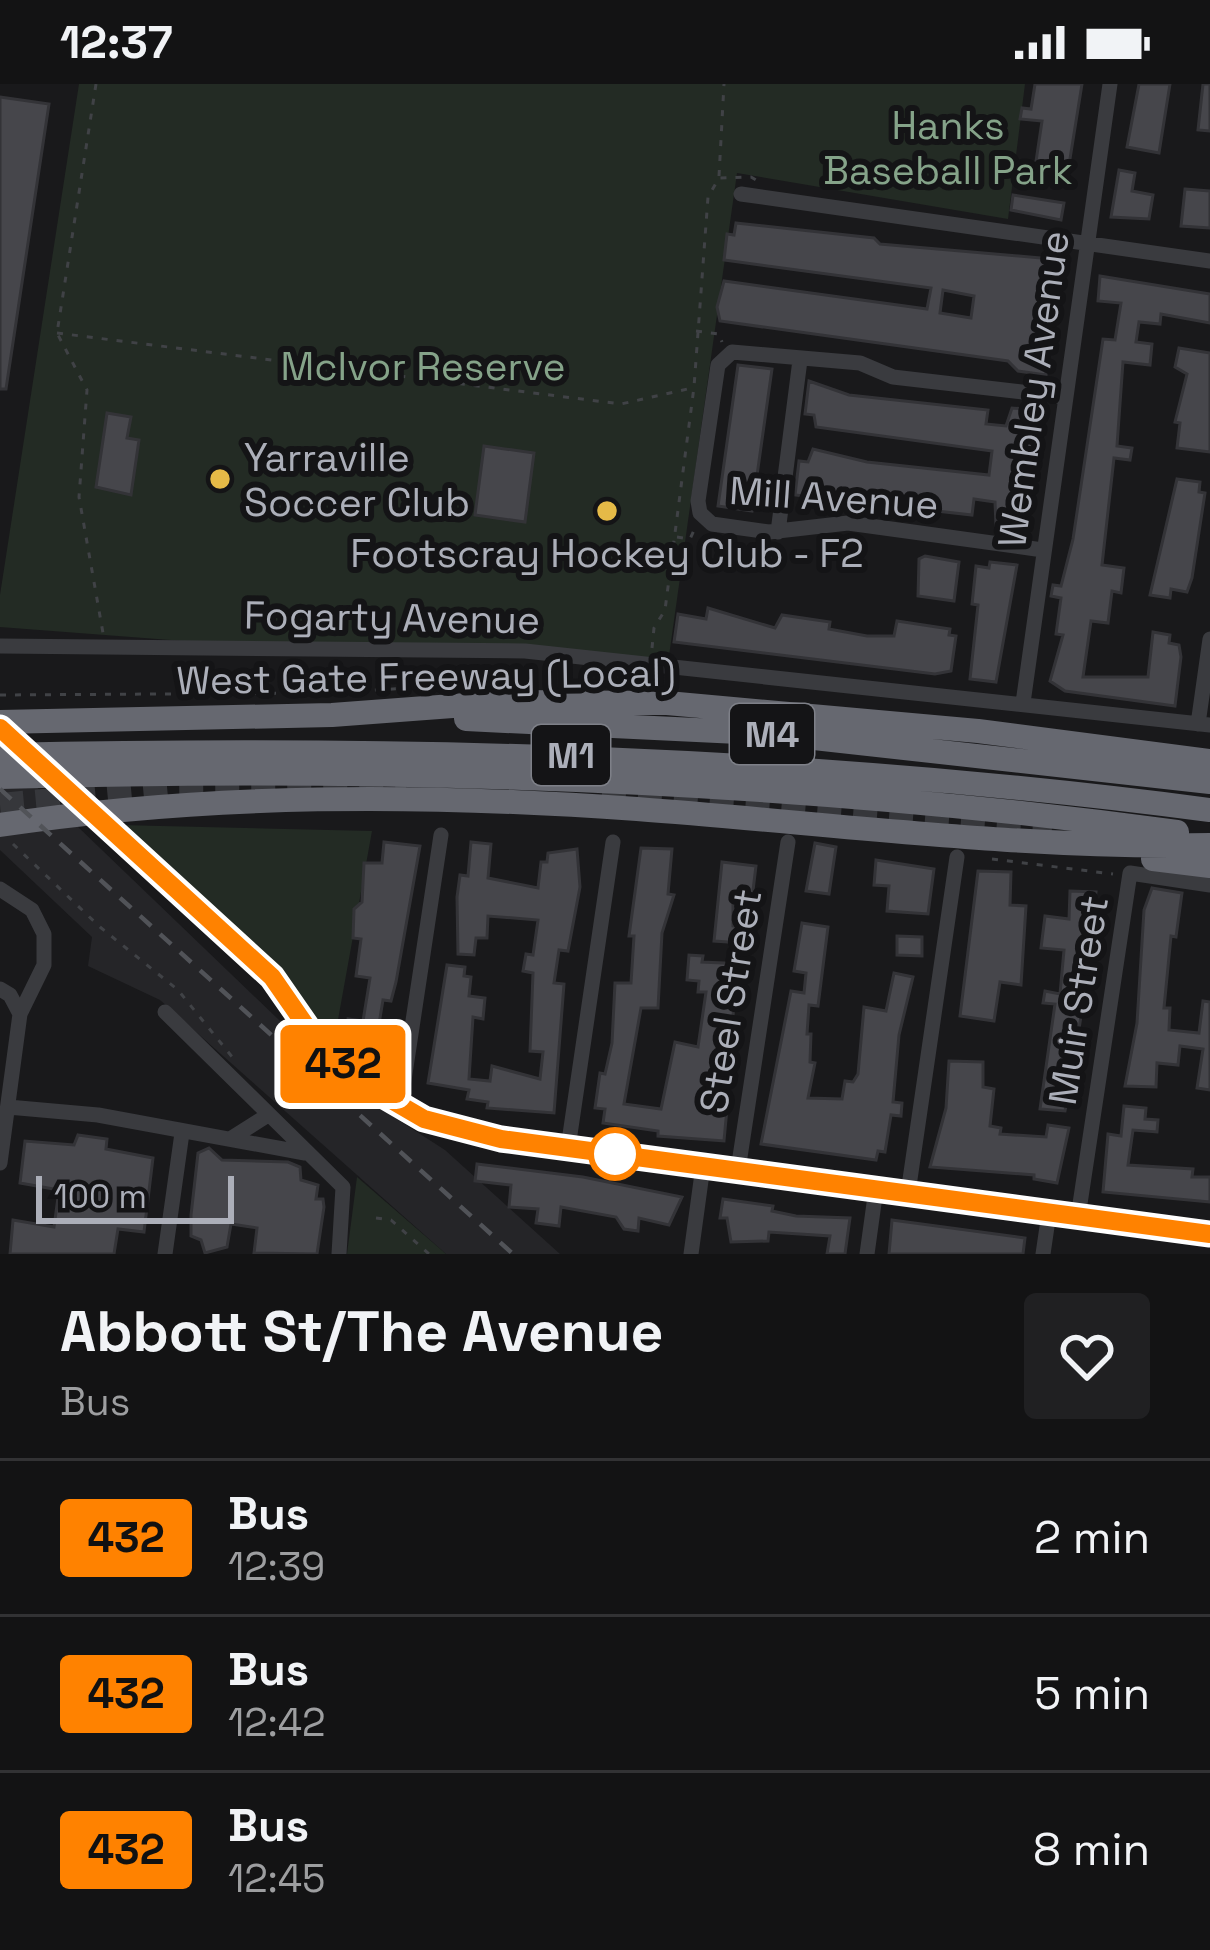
<!DOCTYPE html>
<style>
:root{--surface:#131314;--page:#202022;--text:#f1f3f6;--muted:#9d9ea0;--line:#323234}
body{margin:0;font-family:"Space Grotesk",sans-serif;background:var(--page);color:var(--text);height:100vh;display:flex;flex-direction:column;font-size:45px;white-space:nowrap}
*{box-sizing:border-box;margin:0}
p{font-size:39px;color:var(--muted)}
.icon{flex:none;width:66px;height:66px;fill:none;stroke:currentColor;stroke-width:2;stroke-linecap:round;stroke-linejoin:round}
.map{position:relative;height:1170px;overflow:hidden}
.panel{display:flex;flex-direction:column;background:var(--surface);flex:1}
.panel>*{flex:none}
.badge{padding:0 24px;border-radius:9px;font-size:42px;line-height:78px}
.scale{position:absolute;left:36px;bottom:30px;width:198px;box-sizing:border-box;padding-left:12px;border:6px solid #acafb9;border-top:0;font-size:33px;line-height:42px;white-space:nowrap;color:#acafb9;-webkit-text-stroke:9px #141416;paint-order:stroke}
.map>.badge{position:absolute;translate:-50% -50%;box-shadow:0 0 0 6px #fff}
.round{display:grid;place-items:center;flex:none;width:126px;height:126px;border-radius:12px;background:var(--page)}
.summary{display:flex;align-items:center;justify-content:space-between;height:204px;padding:0 60px}
h1{font-size:57px;font-weight:700;line-height:90px}
ul{padding:0;list-style:none}
li{display:flex;align-items:center;gap:36px;height:156px;padding:0 60px;border-top:3px solid var(--line)}
li div{flex:1}
li b{display:block;font-size:45px}
li em{font-style:normal}
li .badge{min-width:132px;font-weight:700;text-align:center}
.status{display:flex;justify-content:space-between;align-items:center;height:84px;padding:0 60px;background:var(--surface);direction:ltr}
.status svg{height:33px;fill:currentColor}
.map>svg:first-child{display:block}
.built{fill:#252528}
.green{fill:#232b24}
.building{fill:#46464b;stroke:#333337;stroke-width:3;fill-rule:evenodd}
.lines{fill:none;stroke-linecap:round;stroke-linejoin:round}
.highway-tunnel{stroke:#36373b;stroke-width:24;stroke-dasharray:24 12;stroke-linecap:butt}
.path{stroke:#404246;stroke-width:3;stroke-dasharray:6 9;stroke-linecap:butt}
.minor{stroke:#3a3b3f;stroke-width:15}
.highway{stroke:#666870;stroke-width:24}
.rail{stroke:#515358;stroke-width:4.5;stroke-dasharray:15 12;stroke-linecap:butt}
.line-casing{stroke:#fff;stroke-width:27}
.line{stroke:#ff8200;stroke-width:18}
.poi-dot{fill:#e5ba47;stroke:#141416;stroke-width:4.5}
.stop-dot{fill:#fff;stroke:#ff8200;stroke-width:6}
.labels{text-anchor:middle;stroke-width:12;stroke-linejoin:round;paint-order:stroke}
.shield{fill:#141416;stroke:#7e8088;stroke-width:3}
.shield-label{font-size:36px;font-weight:bold;fill:#acafb9}
.park-label{font-size:39px;fill:#85a389;stroke:#141416}
.street-label{font-size:39px;fill:#acafb9;stroke:#141416}
.poi-label{font-size:39px;fill:#acafb9;stroke:#141416;text-anchor:start}
</style>
<div class="status"><b>12:37</b><svg viewBox="0 0 49 12"><path d="M0 12V9h3v3zM5 12V6h3v6zM10 12V3h3v9zM15 12V0h3v12zM26 1h20v11H26zM47 4h2v5h-2z"/></svg></div>
<div class="map">
<svg width="1210" height="1170" viewBox="0 0 1210 1170">
<rect width="100%" height="100%" fill="#19191b"/>
<!-- built -->
<path class="built" d="M0 668 329 984 361 1012 445 1066 560 1170H446L160 916 88 882 92 853 0 766Z"/>
<!-- green -->
<path class="green" d="M79 0H1025L1008 135 737 89 668 579 249 562 0 543V511Z
M119 741 372 747 334 958 270 877Z
M357 1093 446 1170H347Z"/>
<!-- building -->
<path class="building" d="M1035 0H1082L1066 100 1039 98 1041 85 1035 84 1042 37 1020 35 1022 24 1031 25Z
M1139 0H1170L1159 69 1127 63Z
M1203 0H1210V47L1198 46Z
M0 13 49 20 6 305H0Z
M1119 86 1135 89 1132 107 1153 111 1149 135 1111 133Z
M1185 105 1210 107V144L1181 142Z
M1013 111 1064 119 1061 136 1011 126Z
M736 139 874 154 880 160 1064 176 1046 266V291L1018 287 1008 277 720 237 717 223 724 197 927 225 931 204 724 176 727 150 734 151ZM943 206 974 212 971 234 940 229Z
M1100 192 1210 210V239L1161 230 1160 240 1139 238 1136 258 1152 260 1150 281 1123 278 1117 362 1132 364 1130 376 1114 374 1102 481 1124 484 1121 509 1112 507 1108 539 1091 537 1083 593H1148L1153 548 1170 551 1169 559 1179 561 1181 573 1175 622 1065 607 1050 597 1063 551 1056 550 1061 514 1051 512 1053 501 1061 502 1073 455 1103 255 1115 256 1121 219 1098 217Z
M1179 264 1210 269V368L1177 364 1180 339 1175 338 1187 290 1175 283Z
M738 281 772 285 752 427 718 422Z
M809 297 849 311 988 326 986 340 1006 342 1012 324 1042 326 1023 446 996 442 995 418 974 415 972 431 795 411 799 377 808 378 813 365 867 378 989 391 992 367 816 343 814 331 805 330Z
M107 329 131 333 127 354 139 356 131 411 96 403Z
M484 362 534 369 525 438 475 431Z
M1177 395 1200 398 1199 408 1205 409 1192 494 1187 508 1171 505 1170 514 1150 511Z
M925 472 959 478 954 517 918 512 919 475Z
M990 478 1017 481 996 598 970 595 978 521 972 520 976 482 989 484Z
M708 524 775 544 782 531 830 538 829 545 867 552H894L897 537 950 545 949 551 956 552 951 587 935 590 674 558 678 530 706 535Z
M384 758 420 762 396 898 391 917 383 916 379 940 388 941 386 960 370 957 368 969 356 968 357 956 345 954 348 935 363 937 370 894 356 892 361 855 353 854 354 825 362 818 364 779H382Z
M471 758 491 760 488 794 538 804 541 778H547L548 769 577 765 580 803 568 867 559 866 554 899 564 900 554 1029 487 1024 488 1018 467 1015 469 1006 428 999 447 881 465 883 464 892 471 893 469 912 485 914 483 935 473 933 469 995 490 997 492 982 540 995 543 968 530 967 533 889 523 887 526 870 533 871 538 836 488 832 487 854H476L474 871 458 870 457 813 460 791 468 792Z
M815 759 836 763 829 810 806 807Z
M641 764 672 765 668 810 674 811 662 849 658 924H641L624 1020 661 1025 675 958 698 963 706 908H698L699 897 687 896 689 871 703 872 702 878 746 880 744 901 737 900 728 970 732 971 724 1057 658 1052V1047L603 1039 605 1025 595 1024 600 989 605 990 612 959 615 899H631L634 852H629Z
M876 776 934 785 928 830 887 827 889 802 874 801Z
M722 778 756 782 751 823 733 820V842L743 843 742 859 714 857Z
M978 787 1011 788 1010 821 1026 822 1021 901 1000 898 994 937 960 932Z
M1152 804 1182 809 1176 853 1171 852 1164 924H1170L1169 946 1199 949 1203 917 1210 918V1006L1197 1004 1203 965 1180 962 1178 981 1157 979 1156 1003 1125 1002 1137 939 1144 826Z
M1070 807 1096 808 1084 914 1070 1000 1057 999 1056 1015 1067 1016 1065 1027 1040 1025 1055 920 1043 919 1045 907 1060 910 1064 866 1041 864 1045 832 1069 835Z
M802 839 828 843 818 922 809 921 807 950H811L810 978 815 979 808 1014 842 1015 845 997 853 998 858 990 864 923 886 927 894 889 913 893 899 951 893 1018 902 1019 901 1032 891 1031 885 1068 878 1067 876 1076 761 1060 791 907 804 909 806 889 794 887Z
M897 852 922 853V872L897 871Z
M949 977 983 978V1003L994 1005 990 1042 1001 1044 1000 1050 1046 1053 1048 1041 1069 1044 1057 1099 1034 1095V1091L930 1083 946 1024Z
M1124 1022 1146 1024 1145 1035 1158 1036 1157 1048 1133 1046 1128 1081 1193 1085 1192 1093H1210V1118L1103 1108 1108 1050 1121 1052Z
M78 1051 107 1055 106 1065 153 1074 144 1148 118 1145 114 1170H10L13 1136 54 1143 59 1106 20 1099 25 1057 74 1061Z
M209 1064 222 1076 288 1078 300 1083 301 1096 318 1101 316 1115H323L324 1123 317 1170 254 1169 257 1144 231 1140 227 1163 205 1169 201 1156 191 1152V1131L198 1069Z
M477 1080 583 1093 682 1113 669 1141 639 1134 638 1147 624 1145 616 1133 561 1123 559 1142 536 1139 538 1125 509 1123 511 1101 475 1097Z
M723 1115 773 1122 772 1127 796 1132 850 1134 845 1170H827L830 1152 769 1148 768 1157 731 1158 727 1134H720Z
M892 1136 1025 1154 1023 1170H889Z"/>
<g class="lines">
<!-- highway-tunnel -->
<path class="highway-tunnel" d="M602 709 1052 743
M0 721 168 705 406 703"/>
<!-- path -->
<path class="path" d="M96 0 57 249 87 306 79 413 103 549
M719 92 724 0
M696 247 719 250 722 258
M57 249 621 320 692 304
M677 453 690 455 695 444
M652 564 654 544 665 526 694 303 708 113 719 94 751 93 761 99
M0 611 319 609 484 600
M13 760 100 843 178 906 233 974
M992 775 1113 790
M376 1134 391 1136 429 1170"/>
<!-- minor -->
<path class="minor" d="M741 110 1210 177
M778 448 800 276
M1043 466 848 439 769 448 712 440 700 429 698 417 718 281 732 268 860 279 893 293 1065 313
M0 562 525 567 1210 641
M1023 619 1110 0
M1198 640 1210 555
M51 691 272 893 313 952 364 1000 424 1035 501 1055 1210 1150
M0 805 32 826 44 850V881L20 930 0 1079
M0 905 10 911 20 930
M165 928 343 1103 339 1170
M396 1021 403 1003 441 751
M8 1023 98 1031 305 1069
M230 1055 268 1031
M568 1064 613 758
M738 1086 788 758
M908 1109 957 773
M1078 1133 1130 789 1210 801
M165 1170 182 1049
M691 1170 703 1082
M867 1170 876 1105
M1043 1170 1049 1129"/>
<!-- highway -->
<path class="highway" d="M466 635 778 650 1210 698
M0 638 332 631 506 618 667 619 978 647 1210 677
M0 671C405 662 808 673 1210 726
M0 693C392 682 788 695 1177 748
M0 741C211 709 424 710 637 725 827 739 1019 765 1210 761
M1153 775 1210 782"/>
<!-- rail -->
<path class="rail" d="M0 705 513 1170"/>
</g>
<g class="lines">
<defs>
<path id="line" d="M0 644 272 893 313 952 364 1000 424 1035 501 1055 1210 1150"/>
</defs>
<!-- line casing -->
<use href="#line" class="line-casing"/>
<!-- line -->
<use href="#line" class="line"/>
</g>
<!-- markers -->
<g class="poi-dot">
<circle cx="220" cy="395" r="12"/>
<circle cx="607" cy="427" r="12"/>
</g>
<circle class="stop-dot" cx="615" cy="1070" r="24"/>
<g class="labels">
<!-- shield labels -->
<g class="shield">
<rect x="730" y="620" width="84" height="60" rx="9"/>
<rect x="532" y="641" width="78" height="60" rx="9"/>
</g>
<g class="shield-label">
<text x="772" y="663">M4</text>
<text x="571" y="684">M1</text>
</g>
<!-- park labels -->
<g class="park-label">
<text x="948" y="55">Hanks<tspan x="948" dy="45">Baseball Park</tspan></text>
<text x="423" y="296">McIvor Reserve</text>
</g>
<!-- street labels -->
<g class="street-label">
<text transform="translate(1033 305) rotate(-82)" y="14">Wembley Avenue</text>
<text transform="translate(834 413) rotate(4)" y="14">Mill Avenue</text>
<text transform="translate(392 533) rotate(1)" y="14">Fogarty Avenue</text>
<text transform="translate(426 592) rotate(-1)" y="14">West Gate Freeway (Local)</text>
<text transform="translate(1078 916) rotate(-81)" y="14">Muir Street</text>
<text transform="translate(730 917) rotate(-81)" y="14">Steel Street</text>
</g>
<!-- poi labels -->
<g class="poi-label">
<text x="244" y="387">Yarraville<tspan x="244" dy="45">Soccer Club</tspan></text>
<text x="607" y="483" text-anchor="middle">Footscray Hockey Club - F2</text>
</g>
</g>
</svg>
<div class="scale">100 m</div>
<b class="badge" style="left:343px;top:980px;background:#ff8200;color:#111">432</b>
</div>
<section class="panel">
<div class="summary"><div><h1>Abbott St/The Avenue</h1><p>Bus</p></div><a class="round"><svg class="icon" aria-label="heart" viewBox="0 0 24 24"><path d="M12 20l-8-8c-3-5 5-10 8-4 3-6 11-1 8 4z"/></svg></a></div>
<ul>
<li><span class="badge" style="background:#ff8200;color:#111">432</span><div><b>Bus</b><p>12:39</p></div><em>2 min</em></li>
<li><span class="badge" style="background:#ff8200;color:#111">432</span><div><b>Bus</b><p>12:42</p></div><em>5 min</em></li>
<li><span class="badge" style="background:#ff8200;color:#111">432</span><div><b>Bus</b><p>12:45</p></div><em>8 min</em></li>
</ul>
</section>
